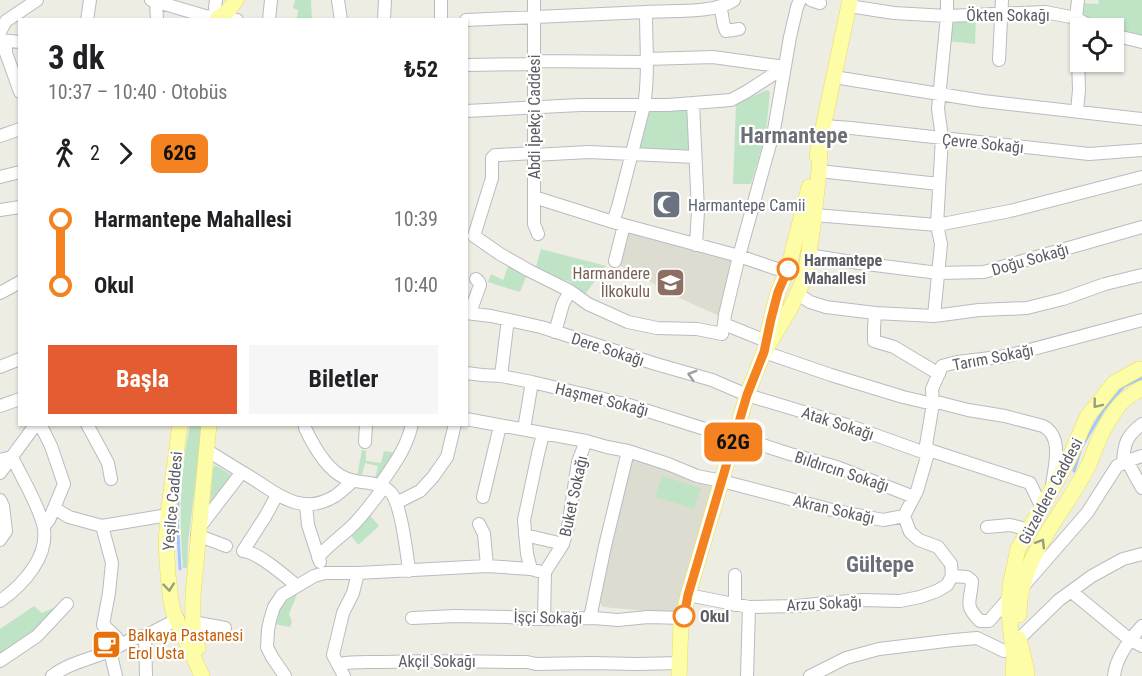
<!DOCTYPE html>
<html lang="tr">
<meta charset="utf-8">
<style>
:root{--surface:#fff;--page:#f6f6f6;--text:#202124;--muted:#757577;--accent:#e45d32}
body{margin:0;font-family:"Roboto Condensed",sans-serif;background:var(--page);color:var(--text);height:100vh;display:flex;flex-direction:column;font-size:22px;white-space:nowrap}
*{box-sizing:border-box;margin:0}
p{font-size:20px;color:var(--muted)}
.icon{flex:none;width:33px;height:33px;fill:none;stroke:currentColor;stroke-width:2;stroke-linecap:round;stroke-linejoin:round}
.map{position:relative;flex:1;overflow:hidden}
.drawer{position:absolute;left:18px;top:18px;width:450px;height:408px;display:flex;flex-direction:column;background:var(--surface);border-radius:0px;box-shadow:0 2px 4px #0004}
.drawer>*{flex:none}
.badge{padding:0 12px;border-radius:9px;font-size:21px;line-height:39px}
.controls{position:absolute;left:1070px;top:18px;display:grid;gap:12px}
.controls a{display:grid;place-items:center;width:54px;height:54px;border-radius:0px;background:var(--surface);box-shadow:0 2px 4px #0004;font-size:30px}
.map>.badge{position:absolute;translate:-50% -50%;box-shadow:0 0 0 3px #fff}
.legs{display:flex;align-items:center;gap:9px;height:66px;padding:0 30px;font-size:20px}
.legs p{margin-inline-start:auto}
.overview{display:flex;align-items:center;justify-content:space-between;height:102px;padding:0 30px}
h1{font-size:33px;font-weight:700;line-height:45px}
.cta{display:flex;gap:12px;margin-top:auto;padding:12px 30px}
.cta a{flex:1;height:69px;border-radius:0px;background:var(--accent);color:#fff;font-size:24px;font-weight:700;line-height:69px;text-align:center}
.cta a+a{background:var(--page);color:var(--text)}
ul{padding:0 30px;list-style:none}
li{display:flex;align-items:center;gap:21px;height:66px;font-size:22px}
li i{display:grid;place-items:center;width:9px;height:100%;margin:0 8px;background:currentColor}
li i::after{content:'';width:15px;height:15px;margin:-8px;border:4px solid;border-radius:50%;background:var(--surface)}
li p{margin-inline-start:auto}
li:first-child i{background:linear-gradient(#0000 50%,currentColor 0)}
li:last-child i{background:linear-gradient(currentColor 50%,#0000 0)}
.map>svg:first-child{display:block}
.education{fill:#dddcd1}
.green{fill:#bfe4c5}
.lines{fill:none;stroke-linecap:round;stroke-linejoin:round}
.stream{stroke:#a3c7fc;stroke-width:3}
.minor-casing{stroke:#babbc1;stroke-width:14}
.major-casing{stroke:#eddc5c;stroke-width:16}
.minor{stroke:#fff;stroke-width:12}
.major{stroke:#fdfda8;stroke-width:15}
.oneway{stroke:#9d9ea1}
.oneway2{stroke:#9c9d7f}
.line-1-casing{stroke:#fff;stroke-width:14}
.line-1{stroke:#f58220;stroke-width:9}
.stop-1-dot{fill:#fff;stroke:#f58220;stroke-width:3}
.labels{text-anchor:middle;stroke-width:4.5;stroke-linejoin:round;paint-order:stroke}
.street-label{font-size:16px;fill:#5b5d63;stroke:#fff}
.worship-label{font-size:16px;fill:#5b616d;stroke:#fff;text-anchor:start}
.stop-label{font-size:16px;font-weight:bold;fill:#5b5d63;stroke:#fff;text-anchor:start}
.education-label{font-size:16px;fill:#785e54;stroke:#fff;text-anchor:end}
.food-label{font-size:16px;fill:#c56008;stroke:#fff;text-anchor:start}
.district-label{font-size:22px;font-weight:bold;fill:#6c6f75;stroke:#fff}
</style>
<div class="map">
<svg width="1142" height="676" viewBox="0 0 1142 676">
<rect width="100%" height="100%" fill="#edede3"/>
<!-- education -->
<path class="education" d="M626 228 735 258 722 317 686 301 617 264Z
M631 456 717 484 679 614 603 607 597 600Z"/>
<!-- green -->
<path class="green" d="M295 0H311L312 19 297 18 298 10 293 8Z
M1099 0H1142V40L1113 32V28H1098L1079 16 1081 3 1098 4Z
M976 16 975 44 948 41 949 18Z
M767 90 770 92 766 133 751 184H733L736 104Z
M691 108V158L636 157 645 110Z
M541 249 606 266 583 297 570 282 535 270Z
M509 264 527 274 520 292 488 282 491 274 503 280Z
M190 425H203L188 542 187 568H183C179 520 180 471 190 425Z
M362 450 366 451V461L381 463 384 451 398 453 379 478H375L378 466 365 463 362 475 357 476Z
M215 465 230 474 231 478 210 502 213 469Z
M662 476 701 488 694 509 655 497Z
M369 514 379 526 358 545 350 534Z
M298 592 289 614 292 622 290 627 274 624C280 609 283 600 298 592Z
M60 605 35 635 0 658V629L34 606 42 613Z"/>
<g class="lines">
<!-- stream -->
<path class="stream" d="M1074 471 1081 448 1104 409 1124 386 1142 378
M179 490 177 516 180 569"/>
<defs>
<path id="minor" d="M151 0 205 16 237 20
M216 0 215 8 218 18
M338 0 341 20
M441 0V20
M534 0V224L538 234
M811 0 820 3
M156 2 157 20
M849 6 894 13 947 16 1045 12 1076 18 1093 28
M720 7C723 14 722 24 726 31L739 29
M1076 18 1078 0
M87 20 90 0
M269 20 271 0
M384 20 385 0
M466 20 646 12
M0 32 6 21 37 0
M1113 35 1142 42
M0 40 20 42
M6 41V53L20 92
M647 59 713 57 785 67
M999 60 1002 0
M534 61 647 62
M466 65 534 64
M834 77 983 101 1142 119
M693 103 698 211 696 245
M466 111 580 105H668L731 100 746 92 785 67
M1077 111 1079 90 1078 58
M824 126 851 128 1089 154 1142 150
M0 136 20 129
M534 153 499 155H495L492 158V178L474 236 500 254 528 270 570 291 588 304 628 322 657 328 697 329 722 334 724 324
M533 155 589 152 695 157
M819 171 939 184
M0 177 20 172
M534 197 613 222 618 207 644 106C649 75 646 44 646 12 672 10 714 14 734 0
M0 210 20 207
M814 215 937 225 1010 211 1142 177
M613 222 739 256 725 315 724 324 766 341
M808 255 859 263 938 273 984 272 1142 227
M615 261 624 225
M786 272 739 256 774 130 790 37 797 7 800 0
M0 293 20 282
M798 294 810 302 826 307 875 313 874 328V341L894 347 939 374
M466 313 491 316 541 327 656 364 712 380 747 395 850 426 928 454
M470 313 480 285 479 282 476 279
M875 313 934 316 941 244 937 225 942 137 938 109 947 16V0
M934 316 979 310 1027 308 1063 299 1105 284 1142 275
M555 332 563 304 570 291
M764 352 831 375 903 397 933 404
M0 367 20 359
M466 373 482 375 501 376 532 382 629 405 708 430 735 436 790 454 837 467 914 497
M501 376 507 327 509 320
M933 401 968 410 1005 416 1043 426C1064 437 1054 467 1052 486
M0 406 20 399
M466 419 586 441 607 447 628 451 668 464 697 476 722 481 832 510 883 520 904 516
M40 424 51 446 64 484 49 520 44 526
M87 424 108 463 111 479
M305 424V428C313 445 327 470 345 478 360 485 380 479 392 494 401 507 407 554 409 571
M524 429 532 382
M365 442 366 424
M929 450 1030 483 1042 508
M0 460 12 457C22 478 37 502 43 524 51 555 23 585 0 601
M1127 461 1142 488
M1123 463C1124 444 1126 436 1142 424
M242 472C273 489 298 519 335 496 341 492 347 486 353 481
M0 473 36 424
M380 485C394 464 406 450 412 424
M277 495 265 517 243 551C258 552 285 576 297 586
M483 497 500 426
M0 500 3 506 6 531 0 540
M396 503 420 491 433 477 447 457 455 424
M306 505 308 525 320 562
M54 508 69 517 102 526 168 515
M904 516 917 491 929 450 926 445 933 404 932 389 942 366 957 362 1007 356 1142 320
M479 524 484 534 487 566
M102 526 112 563 109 593 103 625 117 638 121 645
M987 527 1010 525 1030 530
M199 528 242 472 208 451
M197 535 226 546
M525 535 563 544
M318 557C328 546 339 538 350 528 363 516 373 501 384 487
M538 571 531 569 527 554 524 520 538 454 543 434
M735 575V605
M952 576 967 577 972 581C971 602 963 604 980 621H989L1009 598
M1026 583 1087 513 1117 466 1130 460 1142 456
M1072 592 1129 639 1142 646
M688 595 749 607 797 606 826 603 863 600 900 601 920 597 937 591 947 585 952 576 951 564 938 547 919 540 910 532 904 516
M412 618 456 616 508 617 533 619 594 618 618 620 648 617 683 618
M590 618 605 546 628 451
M544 619 545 572 563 544 568 527 578 462 586 441
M193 622 225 628
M145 636 146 676
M1019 639 1059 600 1092 576 1123 559 1142 554
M110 651 116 676
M0 661 37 636 67 604
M338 664C353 661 368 662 384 662 432 660 479 662 527 662L536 664 591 663 637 664 680 663
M52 676C69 663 90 659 110 651 121 646 132 636 145 636L178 619
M285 676 272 657 267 647 268 630 270 620 274 607 282 595 314 576 325 573H358L487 566 531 569
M344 676 333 655 343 613 353 593 358 573
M747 676 749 607
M810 676 846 658 879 649 954 640 977 638 1004 651
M1114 676C1116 657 1129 640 1142 626"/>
<path id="major" d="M218 20V18L228 11 236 0
M817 156 850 0
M766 340 771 319 778 292 788 269 809 187
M180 424 168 515 166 542 168 574 171 602 174 614 202 676
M1019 615C1018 556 1067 512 1090 462 1093 456 1094 450 1097 444 1102 432 1109 419 1117 408 1123 399 1133 393 1142 388
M1019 639 1026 667 1027 676
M198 648C191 632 193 613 193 595L209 424
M679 676 681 625 688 595 747 395 764 352 790 309 805 277 813 226 819 171 820 147
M1013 676 1014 659 1009 614V598L1011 581 1018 549 1068 461 1087 417 1114 383 1139 369H1142"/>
</defs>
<!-- minor casing -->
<use href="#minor" class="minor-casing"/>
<!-- major casing -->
<use href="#major" class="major-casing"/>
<!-- minor -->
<use href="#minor" class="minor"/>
<!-- major -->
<use href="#major" class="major"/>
</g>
<!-- one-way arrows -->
<defs><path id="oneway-chevron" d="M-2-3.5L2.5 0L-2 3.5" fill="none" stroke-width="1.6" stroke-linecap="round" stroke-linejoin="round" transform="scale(1.5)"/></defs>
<use class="oneway" href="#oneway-chevron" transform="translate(692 375) rotate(-164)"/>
<g class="oneway2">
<use href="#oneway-chevron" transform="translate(1097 404) rotate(128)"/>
<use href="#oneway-chevron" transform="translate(1041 543) rotate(-58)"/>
<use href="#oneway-chevron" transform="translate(169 587) rotate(84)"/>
</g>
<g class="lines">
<defs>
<path id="line-1" d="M684 616 688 595 747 395 764 352 771 319 778 292 788 269"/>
</defs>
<!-- line-1 casing -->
<use href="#line-1" class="line-1-casing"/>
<!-- line-1 -->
<use href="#line-1" class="line-1"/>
</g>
<!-- icons -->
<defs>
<symbol id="mosque-square" viewBox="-11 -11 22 22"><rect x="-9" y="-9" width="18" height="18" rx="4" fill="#6b7280" stroke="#fff"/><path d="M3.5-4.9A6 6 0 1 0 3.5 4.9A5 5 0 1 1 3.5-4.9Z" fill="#fff"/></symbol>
<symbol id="school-square" viewBox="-11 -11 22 22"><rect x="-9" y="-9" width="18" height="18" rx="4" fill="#8d6e63" stroke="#fff"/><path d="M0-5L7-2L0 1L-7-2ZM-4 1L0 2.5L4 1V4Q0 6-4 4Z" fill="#fff"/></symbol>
<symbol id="cafe-square" viewBox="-11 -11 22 22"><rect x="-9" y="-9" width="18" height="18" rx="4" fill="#e8710a" stroke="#fff"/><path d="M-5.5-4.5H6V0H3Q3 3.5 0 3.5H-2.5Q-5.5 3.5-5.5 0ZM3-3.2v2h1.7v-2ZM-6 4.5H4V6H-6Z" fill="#fff"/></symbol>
</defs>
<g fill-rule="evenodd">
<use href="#mosque-square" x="650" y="188" width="33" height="33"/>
<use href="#school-square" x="654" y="266" width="33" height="33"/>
<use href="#cafe-square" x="90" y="628" width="33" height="33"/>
</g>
<!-- markers -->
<g class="stop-1-dot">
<circle cx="788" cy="269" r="10"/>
<circle cx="684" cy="616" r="10"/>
</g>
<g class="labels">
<!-- street labels -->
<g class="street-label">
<text x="1008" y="21">Ökten Sokağı</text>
<text transform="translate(534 117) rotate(-90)" y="6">Abdi İpekçi Caddesi</text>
<text transform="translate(983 143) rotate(6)" y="6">Çevre Sokağı</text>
<text transform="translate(1030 259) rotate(-16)" y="6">Doğu Sokağı</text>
<text transform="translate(608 349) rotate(18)" y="6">Dere Sokağı</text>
<text transform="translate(993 357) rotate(-11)" y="6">Tarım Sokağı</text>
<text transform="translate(602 399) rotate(14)" y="6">Haşmet Sokağı</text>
<text transform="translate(838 423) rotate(18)" y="6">Atak Sokağı</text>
<text transform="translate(842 471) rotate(18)" y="6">Bıldırcın Sokağı</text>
<text transform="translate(1050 491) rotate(-62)" y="6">Güzeldere Caddesi</text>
<text transform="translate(573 496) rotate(-78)" y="6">Buket Sokağı</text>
<text transform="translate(172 501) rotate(-85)" y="6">Yeşilce Caddesi</text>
<text transform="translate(834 509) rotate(13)" y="6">Akran Sokağı</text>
<text transform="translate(824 603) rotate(-3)" y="6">Arzu Sokağı</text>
<text transform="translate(548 617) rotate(1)" y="6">İşçi Sokağı</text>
<text x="437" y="667">Akçil Sokağı</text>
</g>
<!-- worship labels -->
<g class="worship-label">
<text x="688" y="211">Harmantepe Camii</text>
</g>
<!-- stop labels -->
<g class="stop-label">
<text x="804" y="266">Harmantepe<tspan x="804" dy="18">Mahallesi</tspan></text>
<text x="700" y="622">Okul</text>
</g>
<!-- education labels -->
<g class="education-label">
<text x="650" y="279">Harmandere<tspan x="650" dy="18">İlkokulu</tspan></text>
</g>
<!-- food labels -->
<g class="food-label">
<text x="128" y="641">Balkaya Pastanesi<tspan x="128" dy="18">Erol Usta</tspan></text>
</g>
<!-- district labels -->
<g class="district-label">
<text x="794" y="143">Harmantepe</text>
<text x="880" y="572">Gültepe</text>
</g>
</g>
</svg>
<div class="controls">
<a><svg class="icon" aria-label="locate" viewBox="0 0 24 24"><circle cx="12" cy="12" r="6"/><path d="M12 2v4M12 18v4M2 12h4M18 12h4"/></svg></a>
</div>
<b class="badge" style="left:733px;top:442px;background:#f58220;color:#111">62G</b>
<section class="drawer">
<div class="overview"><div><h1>3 dk</h1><p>10:37 – 10:40 · Otobüs</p></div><b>₺52</b></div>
<div class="legs"><svg class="icon" aria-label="walk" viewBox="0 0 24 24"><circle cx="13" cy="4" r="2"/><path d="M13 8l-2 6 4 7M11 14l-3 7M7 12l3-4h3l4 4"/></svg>2<svg class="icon" aria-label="forward" viewBox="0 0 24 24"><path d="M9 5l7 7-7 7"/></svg><b class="badge" style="background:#f58220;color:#111">62G</b></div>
<ul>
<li><i style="color:#f58220"></i><b>Harmantepe Mahallesi</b><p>10:39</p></li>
<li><i style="color:#f58220"></i><b>Okul</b><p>10:40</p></li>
</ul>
<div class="cta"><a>Başla</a><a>Biletler</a></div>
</section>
</div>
